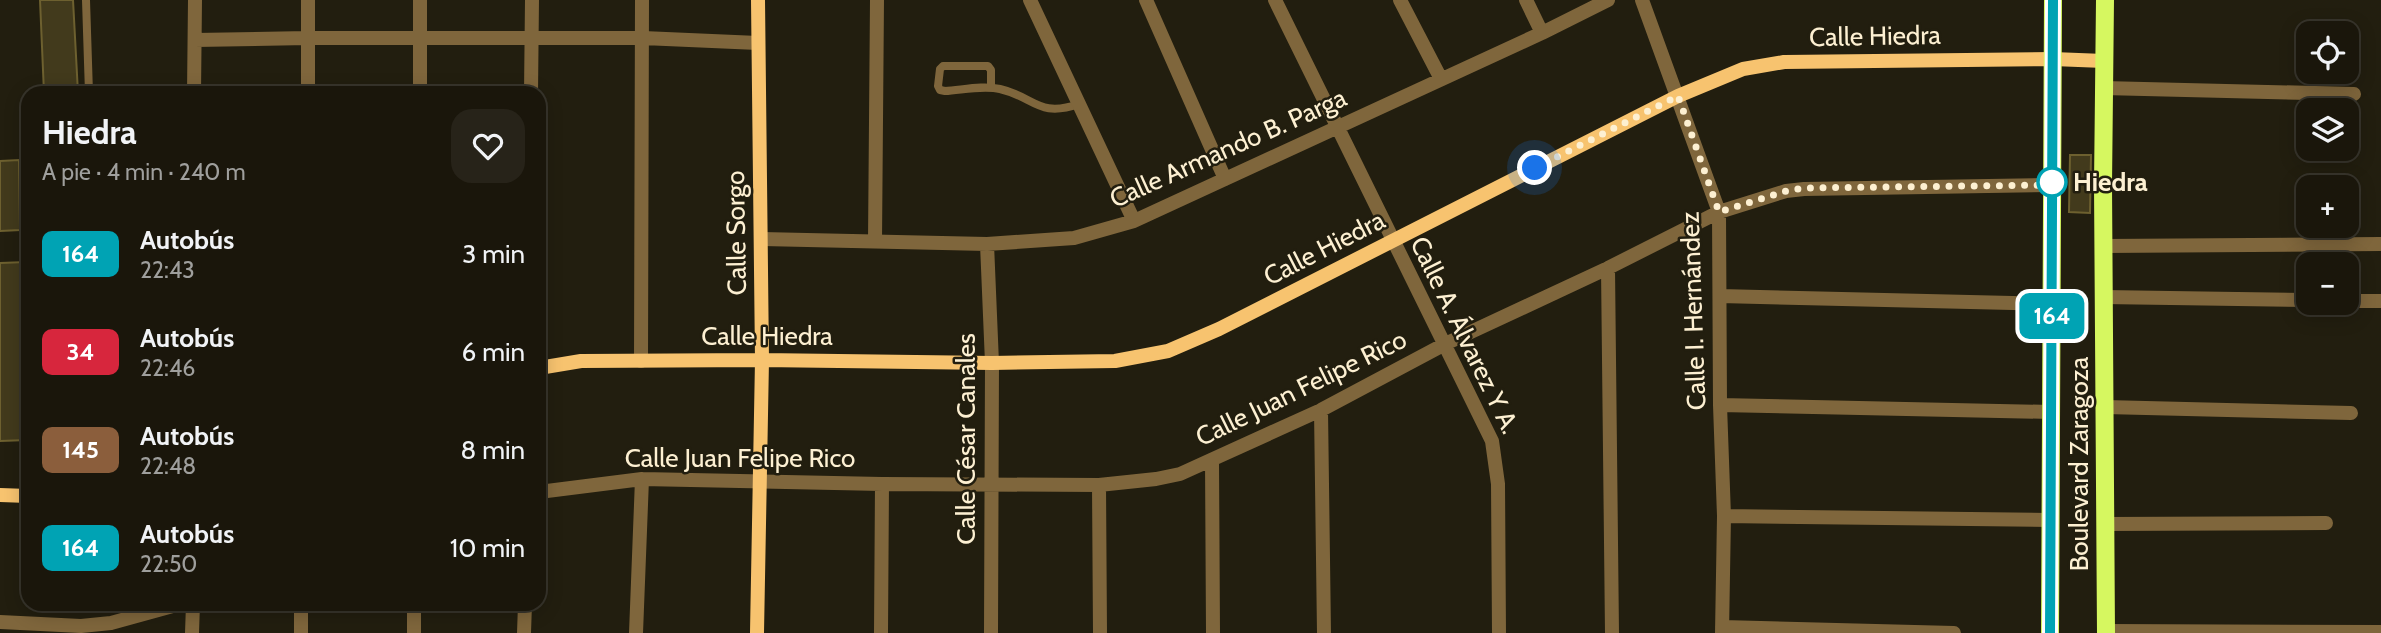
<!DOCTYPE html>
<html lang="es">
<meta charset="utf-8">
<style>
:root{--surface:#1a160b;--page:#272319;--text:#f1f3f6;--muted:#9f9f9d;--line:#38352c}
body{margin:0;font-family:Cabin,sans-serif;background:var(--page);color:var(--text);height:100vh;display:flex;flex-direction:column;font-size:26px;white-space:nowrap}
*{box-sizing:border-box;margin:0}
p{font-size:23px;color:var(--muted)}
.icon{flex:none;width:38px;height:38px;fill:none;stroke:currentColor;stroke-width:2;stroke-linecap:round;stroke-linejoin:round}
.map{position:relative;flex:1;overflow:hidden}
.sheet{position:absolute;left:21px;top:86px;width:525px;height:525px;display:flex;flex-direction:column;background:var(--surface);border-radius:21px;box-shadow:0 4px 18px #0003,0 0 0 2px var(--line)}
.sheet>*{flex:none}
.badge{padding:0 14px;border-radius:10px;font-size:24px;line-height:46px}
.buttons{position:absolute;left:2296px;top:21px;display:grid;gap:14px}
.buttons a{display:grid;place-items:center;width:63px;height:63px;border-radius:14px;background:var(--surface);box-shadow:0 4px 18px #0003,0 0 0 2px var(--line);font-size:35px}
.you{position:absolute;width:35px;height:35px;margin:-18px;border:5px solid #fff;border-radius:50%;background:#1a73e8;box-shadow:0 0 0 10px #1a73e833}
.map>.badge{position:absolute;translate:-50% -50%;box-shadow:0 0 0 4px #fff}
.round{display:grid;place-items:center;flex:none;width:74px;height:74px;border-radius:21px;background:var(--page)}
.overview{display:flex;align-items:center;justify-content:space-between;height:119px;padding:0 21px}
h1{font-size:33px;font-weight:700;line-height:52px}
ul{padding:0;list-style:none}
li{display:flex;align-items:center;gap:21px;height:98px;padding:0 21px}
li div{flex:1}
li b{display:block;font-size:26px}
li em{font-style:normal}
li .badge{min-width:77px;font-weight:700;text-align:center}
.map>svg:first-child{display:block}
.building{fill:#423a1c;stroke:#6d602f;stroke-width:2}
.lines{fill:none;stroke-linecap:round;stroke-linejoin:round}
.lane{stroke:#7f663c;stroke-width:8}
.street{stroke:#7f663c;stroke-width:14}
.secondary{stroke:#f7c36f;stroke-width:14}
.primary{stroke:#d6f760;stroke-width:18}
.line-casing{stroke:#fff;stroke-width:16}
.line{stroke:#00a3b4;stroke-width:10}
.walk{stroke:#fdf0d2;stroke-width:7;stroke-dasharray:0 12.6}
.stop-dot{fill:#fff;stroke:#00a3b4;stroke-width:3.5}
.labels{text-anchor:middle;stroke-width:5;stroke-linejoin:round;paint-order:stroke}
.street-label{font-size:26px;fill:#fdf0d2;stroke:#221e0f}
.stop-label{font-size:26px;font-weight:bold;fill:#fdf0d2;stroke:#221e0f;text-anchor:start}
</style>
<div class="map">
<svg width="2381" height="633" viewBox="0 0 2381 633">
<rect width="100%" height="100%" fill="#221e0f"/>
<!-- building -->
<path class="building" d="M40 0H73L78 93H44Z
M2070 155H2091L2090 213 2069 212Z
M19 160 20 230 0 231V161Z
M26 262 27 440 0 441V263Z"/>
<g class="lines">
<!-- lane -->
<path class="lane" d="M86 0 89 93
M991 88V70L988 66H943L940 69 938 86 940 90 945 91C962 90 983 85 1000 89 1035 97 1038 118 1079 104"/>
<!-- street -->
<path class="street" d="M308 0V93
M420 0V93
M1030 0 1134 221
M1146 0 1225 179
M1275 0 1492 441 1498 484 1499 633
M1400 0 1441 79
M1526 0 1542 33
M1642 0 1719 212 1720 405 1724 516 1722 633
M195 40 308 38H643L758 43
M2103 88 2354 94
M194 93 195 0
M531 93 532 0
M761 239 987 244 1074 238 1134 221 1542 33 1608 0
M875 241 877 0
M987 244 992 363 991 633
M2103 246 2381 244
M1608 268 1612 633
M1720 296 2052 304
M2103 297 2308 300
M2347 301H2381
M641 361 642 0
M1720 405 2051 412
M2105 407 2351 413
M1321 410 1324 633
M1212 460 1213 633
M1099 485 1100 633
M539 492 642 479 882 484 1099 485 1156 479 1180 474 1321 410 1445 344 1608 268 1719 212 1786 191 1804 189 2052 185
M1724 516 2050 520
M2106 524 2326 523
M301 604V633
M0 622 81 626 111 623 180 604
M1722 627 1954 633
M2106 631 2381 632
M192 633 193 604
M414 633V604
M524 633 525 604
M636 633 642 479
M881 633 882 484"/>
<!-- secondary -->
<path class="secondary" d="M539 368 581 361 762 360 992 363 1115 361 1168 351 1219 329 1678 96 1743 69 1784 62 2053 59 2104 61
M0 495 28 496
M757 633 762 360 758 0"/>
<!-- primary -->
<path class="primary" d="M2105 0 2103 185 2106 633
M2050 633 2053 0"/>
</g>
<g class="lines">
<defs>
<path id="line" d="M2050 633 2053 0"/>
</defs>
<!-- line casing -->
<use href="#line" class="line-casing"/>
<!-- line -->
<use href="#line" class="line"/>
<!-- walk -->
<path class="walk" d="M1535 168 1678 96 1719 212 1786 191 1804 188 2052 185V182"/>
</g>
<!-- markers -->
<circle class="stop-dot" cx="2052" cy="182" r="14"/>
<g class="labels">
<!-- street labels -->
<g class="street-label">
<text transform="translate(1875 36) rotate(-1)" y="9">Calle Hiedra</text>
<text transform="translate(1228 148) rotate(-24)" y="9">Calle Armando B. Parga</text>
<text transform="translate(736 233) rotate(-91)" y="9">Calle Sorgo</text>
<text transform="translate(1324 248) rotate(-27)" y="9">Calle Hiedra</text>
<text transform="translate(1693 311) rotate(-92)" y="9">Calle I. Hernández</text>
<text transform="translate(1465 335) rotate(64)" y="9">Calle A. Álvarez Y A.</text>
<text x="767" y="345">Calle Hiedra</text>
<text transform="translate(1301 388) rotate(-26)" y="9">Calle Juan Felipe Rico</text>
<text transform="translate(966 439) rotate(-90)" y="9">Calle César Canales</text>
<text x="740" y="467">Calle Juan Felipe Rico</text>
<text transform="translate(2079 464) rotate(-90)" y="9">Boulevard Zaragoza</text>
</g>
<!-- stop labels -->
<g class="stop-label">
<text x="2073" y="191">Hiedra</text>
</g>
</g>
</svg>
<div class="buttons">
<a><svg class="icon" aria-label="locate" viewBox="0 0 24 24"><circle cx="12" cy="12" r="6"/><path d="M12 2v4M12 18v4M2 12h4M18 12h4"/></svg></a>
<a><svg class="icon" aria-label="layers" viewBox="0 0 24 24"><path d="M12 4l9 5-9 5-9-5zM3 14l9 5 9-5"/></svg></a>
<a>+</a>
<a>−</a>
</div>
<div class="you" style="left:1535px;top:168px"></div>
<b class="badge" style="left:2052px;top:316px;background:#00a3b4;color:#fff">164</b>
<section class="sheet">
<div class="overview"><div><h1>Hiedra</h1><p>A pie · 4 min · 240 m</p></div><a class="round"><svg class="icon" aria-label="heart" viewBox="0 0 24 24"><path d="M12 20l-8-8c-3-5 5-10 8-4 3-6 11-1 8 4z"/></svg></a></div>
<ul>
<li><span class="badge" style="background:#00a3b4;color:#fff">164</span><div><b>Autobús</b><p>22:43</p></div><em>3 min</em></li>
<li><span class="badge" style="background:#d7263d;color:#fff">34</span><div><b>Autobús</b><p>22:46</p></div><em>6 min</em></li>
<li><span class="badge" style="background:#8b5e3c;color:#fff">145</span><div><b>Autobús</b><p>22:48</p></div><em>8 min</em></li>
<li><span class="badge" style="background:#00a3b4;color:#fff">164</span><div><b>Autobús</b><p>22:50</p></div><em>10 min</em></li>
</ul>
</section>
</div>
